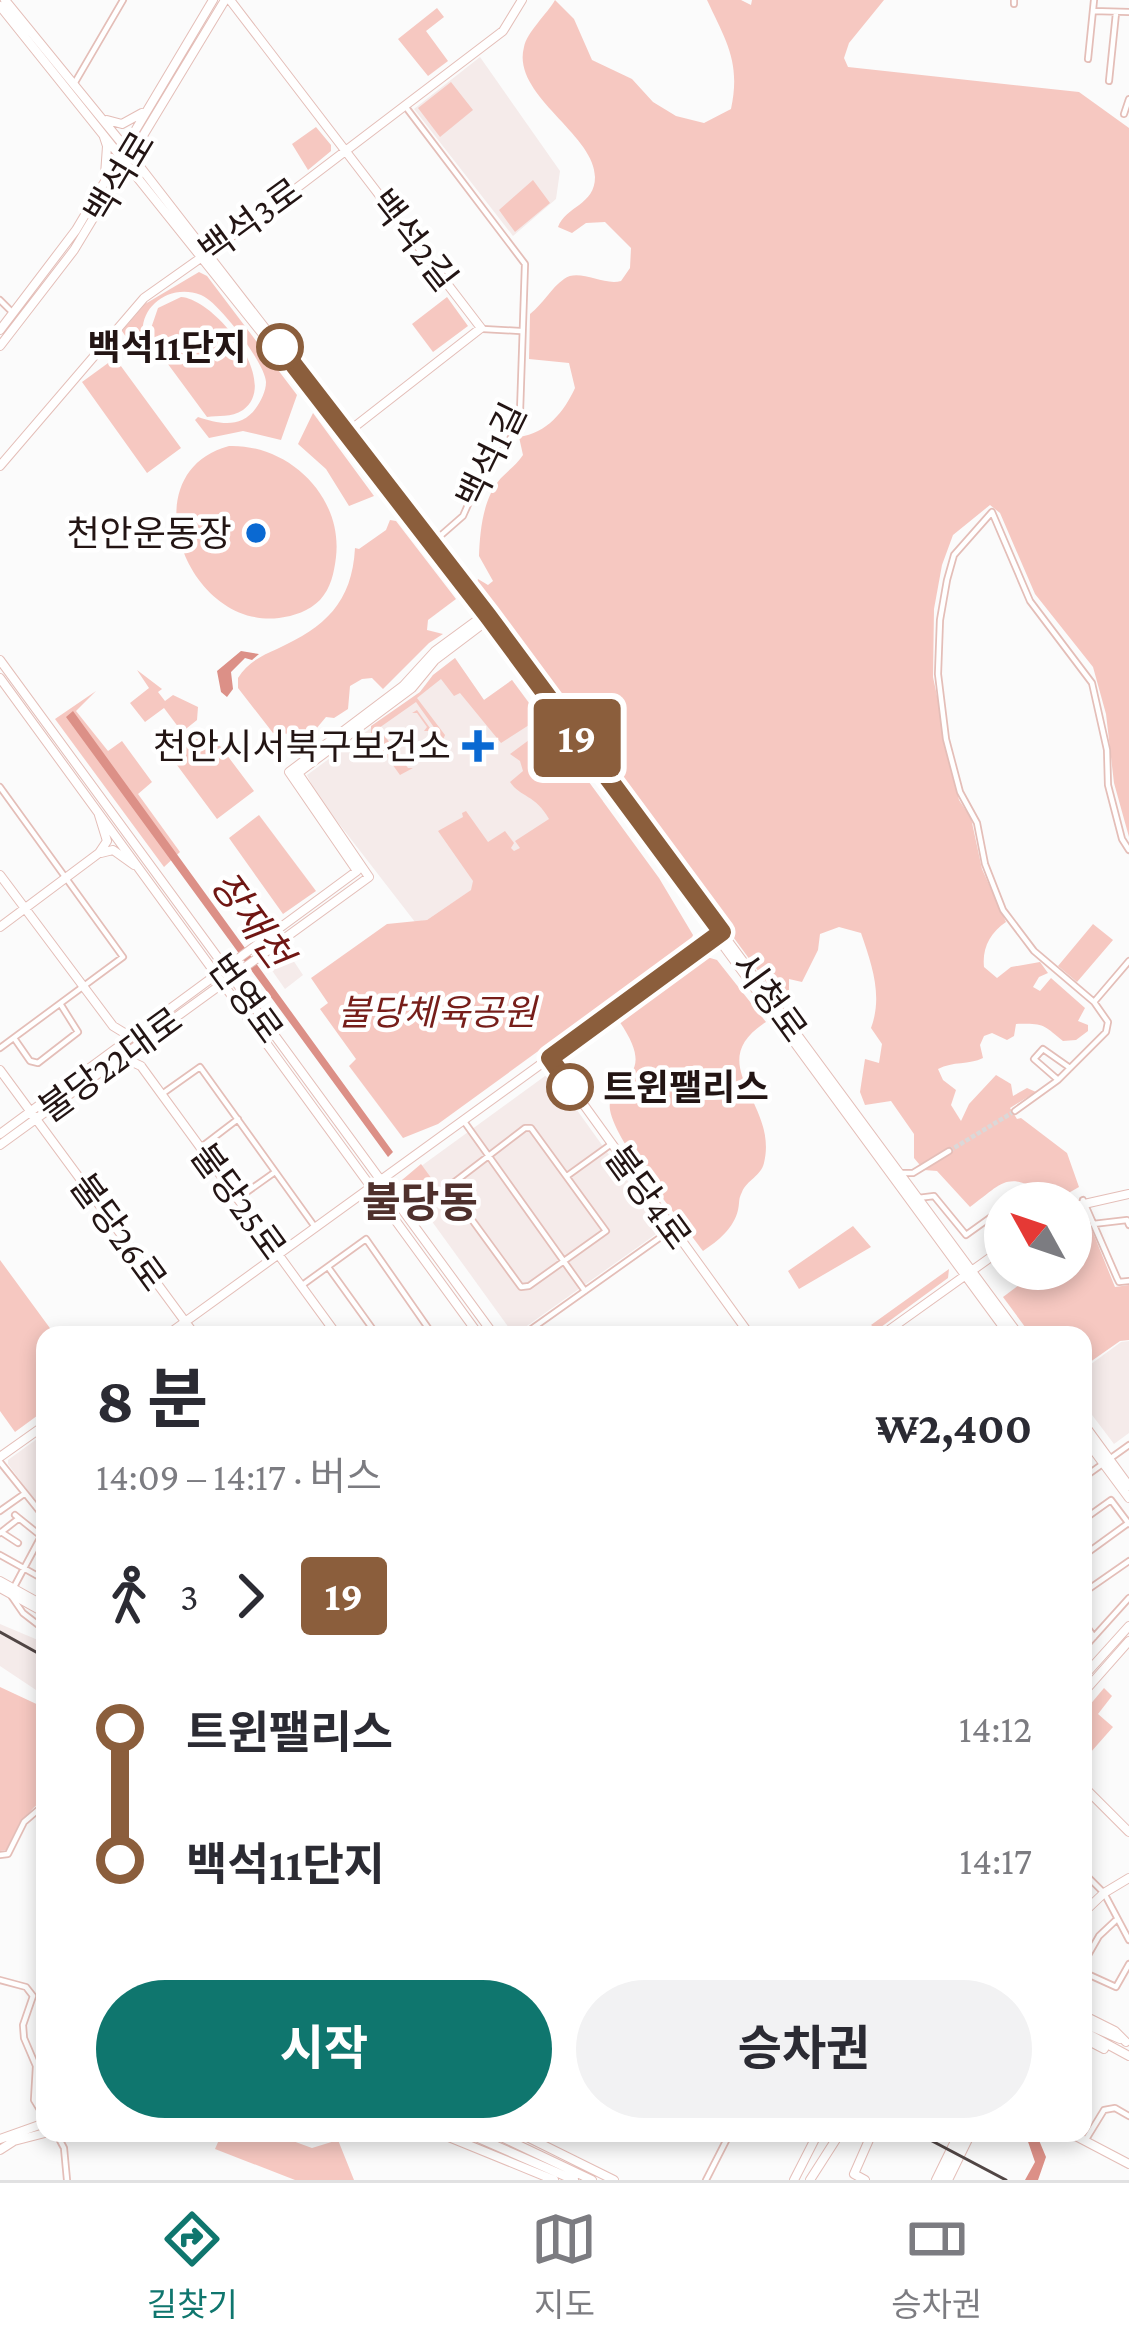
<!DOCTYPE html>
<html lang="ko">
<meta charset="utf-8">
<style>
:root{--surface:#fff;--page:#f2f2f3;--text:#2b2b33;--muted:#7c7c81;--line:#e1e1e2;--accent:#0f766e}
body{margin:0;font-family:"Crimson Pro","Noto Sans KR",serif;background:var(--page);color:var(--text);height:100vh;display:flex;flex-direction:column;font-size:45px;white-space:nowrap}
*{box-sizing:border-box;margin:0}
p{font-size:39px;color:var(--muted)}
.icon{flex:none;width:66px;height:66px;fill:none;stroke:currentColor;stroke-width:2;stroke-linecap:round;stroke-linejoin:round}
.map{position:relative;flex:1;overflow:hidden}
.side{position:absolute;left:36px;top:1326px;width:1056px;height:816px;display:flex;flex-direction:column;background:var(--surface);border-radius:24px;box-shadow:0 6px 18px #0003}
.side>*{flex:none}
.badge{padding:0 24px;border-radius:9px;font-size:42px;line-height:78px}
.needle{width:78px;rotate:310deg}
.controls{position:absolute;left:984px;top:1182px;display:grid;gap:24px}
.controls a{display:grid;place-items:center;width:108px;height:108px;border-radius:50%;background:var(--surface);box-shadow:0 6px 18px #0003;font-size:60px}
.map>.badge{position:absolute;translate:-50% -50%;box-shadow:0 0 0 6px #fff}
.legs{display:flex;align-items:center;gap:18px;height:132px;padding:0 60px;font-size:39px}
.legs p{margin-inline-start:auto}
.summary{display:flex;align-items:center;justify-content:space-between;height:204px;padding:0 60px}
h1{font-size:66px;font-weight:700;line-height:90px}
.action{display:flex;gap:24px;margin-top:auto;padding:24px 60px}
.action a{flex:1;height:138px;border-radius:72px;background:var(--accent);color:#fff;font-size:48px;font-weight:700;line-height:138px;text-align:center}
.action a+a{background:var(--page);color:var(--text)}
ul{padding:0 60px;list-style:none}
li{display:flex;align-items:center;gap:42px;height:132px;font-size:45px}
li i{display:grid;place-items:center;width:18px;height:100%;margin:0 15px;background:currentColor}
li i::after{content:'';width:30px;height:30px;margin:-15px;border:9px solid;border-radius:50%;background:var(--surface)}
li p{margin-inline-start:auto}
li:first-child i{background:linear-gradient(#0000 50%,currentColor 0)}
li:last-child i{background:linear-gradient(currentColor 50%,#0000 0)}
.dock{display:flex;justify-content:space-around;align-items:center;height:168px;border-top:3px solid var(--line);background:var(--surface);font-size:33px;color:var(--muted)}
.dock a{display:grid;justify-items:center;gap:6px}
.dock .on{color:var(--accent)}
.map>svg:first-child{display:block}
.built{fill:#f5ebea}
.green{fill:#f6c8c1}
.water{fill:#dc9087}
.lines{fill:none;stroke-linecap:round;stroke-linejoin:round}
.street-tunnel{stroke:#dbd8d8;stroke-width:4.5;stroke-dasharray:4.5 2;stroke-linecap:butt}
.street-casing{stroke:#e4beb8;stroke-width:8}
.secondary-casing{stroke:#e4beb8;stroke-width:10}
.street{stroke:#fff;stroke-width:4.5}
.secondary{stroke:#fff;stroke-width:8}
.rail{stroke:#514645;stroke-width:3}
.line-1-casing{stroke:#fff;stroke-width:27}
.line-1{stroke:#8b5e3c;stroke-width:18}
.stop-1-dot{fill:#fff;stroke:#8b5e3c;stroke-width:6}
.poi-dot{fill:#0a69d2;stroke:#fff;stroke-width:4.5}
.labels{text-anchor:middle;stroke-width:9;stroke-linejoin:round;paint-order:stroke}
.street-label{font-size:36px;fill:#231514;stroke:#fff}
.stop-label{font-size:36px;font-weight:bold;fill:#231514;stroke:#fff;text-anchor:end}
.poi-label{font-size:36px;fill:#231514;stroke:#fff;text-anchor:end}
.park-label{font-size:36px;font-style:italic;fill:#771e1a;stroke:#fff}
.water-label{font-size:39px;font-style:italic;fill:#701613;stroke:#fff}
.quarter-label{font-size:42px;font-weight:bold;fill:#4f312d;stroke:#fff}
</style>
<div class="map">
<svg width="1129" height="2180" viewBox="0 0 1129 2180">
<rect width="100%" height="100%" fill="#fbfbfb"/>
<!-- built -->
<path class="built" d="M480 57 560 171 556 199 513 236 414 109Z
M455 658 484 700 512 680 603 801 427 920 415 922 316 794 307 775 420 692 433 675Z
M285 948 303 975 285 989 266 962Z
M545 1076 554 1078 660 1226 659 1232 517 1333 512 1332 402 1180Z
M1129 1341V1433L1114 1444 1083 1403V1370L1121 1342Z
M45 1433V1514L8 1464V1460Z
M0 1624 45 1643V1696L0 1666Z"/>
<!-- green -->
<path class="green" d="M555 0 574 19 592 60 632 79 653 102 676 116 704 123 731 109C741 62 726 41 707 0H741L751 5 752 0H884L849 43 844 58 848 67 1079 92 1129 128V837L1114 783 1106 714 1093 667 1035 594 1000 513 990 505 953 535 942 565 934 609 933 677 959 800 971 818 982 869 1006 922C990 933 982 948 984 967L997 978 1011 967 1040 962 1048 973 1039 977 1033 987 1040 991 1051 978 1085 1008 1078 1021 1088 1025V1031L1076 1040 1063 1041C1043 1025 1045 1023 1016 1024L1014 1036 1007 1040 992 1033 984 1036 980 1045 983 1058C969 1065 953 1061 938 1069L943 1080 956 1090 951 1105 961 1121 969 1104 996 1075 1011 1084 1013 1096 1027 1088 1036 1092 1010 1108 1017 1119 1021 1118 1067 1153 1079 1187 1051 1203H1037L1041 1191C1005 1171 1001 1185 970 1207L937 1171 924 1170 914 1158V1134L891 1101 865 1105 860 1092 865 1059 879 1063 882 1044 871 1028C883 996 872 965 861 933L839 927 820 934 818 950 802 982 789 979V1003L783 1005 476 586 478 579 488 585 493 581 479 556C480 530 483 498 501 478 509 470 517 464 523 455L519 437C547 433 564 412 575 388L569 363 529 359 530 314C543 304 551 288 564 279 579 268 603 286 621 281L630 268 631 248 605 222 586 223 572 233 558 227C566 206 595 205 595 177 595 134 511 95 524 47 527 32 547 14 555 0Z
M437 8 444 17 426 31 448 61 428 76 398 39Z
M451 82 473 110 440 137 418 108Z
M316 127 331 145V151L308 170 292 144Z
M533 180 550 203 515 232 499 210Z
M199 272 207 276 297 395 281 440 243 431 209 438 195 420 198 417C219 424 241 429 256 408 261 401 266 391 266 382 265 363 218 301 201 295 164 281 129 316 148 350L145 354 132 337 128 340 122 331 145 304Z
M181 297C215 299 282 382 243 410 231 418 218 415 207 417L148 337 158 308Z
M447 297 468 326 433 352 412 324Z
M115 358 181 448 147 473 82 382Z
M313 413 374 496 349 506 326 469 298 444Z
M229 446C288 444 343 496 336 557 334 573 331 588 320 600 309 611 294 616 279 618 186 629 129 473 229 446Z
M390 520 396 521 456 599 428 620 427 630 443 634 429 643 383 689 372 678 362 679 350 686 348 709 334 718 326 717 311 735 273 733 238 688V678C247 663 261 656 277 649 325 627 352 603 355 548L359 549 386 530Z
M455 658 484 700 512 680 540 718 501 743 460 693 454 696 441 679 417 698 445 735 439 750 429 731H424L427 727 417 713H412L417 710 440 742 443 740 416 702 379 728 408 768H413L400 775 371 735V726L420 692 433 675Z
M137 670 162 689 158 692 165 701 173 695 198 707 197 720 182 732 164 708 145 722 130 703 149 688Z
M96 691 76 711 108 751 122 741 152 782 138 794 180 852 164 867 55 719Z
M548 726 659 878 693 935 691 940 438 1124 403 1138 349 1066 356 1059 320 1009 328 1003 311 978 387 924 427 920 471 890 473 881 438 831 463 817 462 813 466 811 488 842 505 831 514 843 511 848 514 851 520 848 515 841 549 819C536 795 520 797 510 782L523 771 520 761 510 754Z
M208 730 254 791 217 819 171 757Z
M259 815 316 891 283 914 229 838Z
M1093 924 1113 940 1077 982 1058 966Z
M707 957 717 960 766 1022C700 1065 779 1102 764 1163 761 1176 747 1180 742 1192 738 1200 740 1201 738 1210 734 1228 718 1241 703 1251 681 1220 616 1144 610 1110 605 1075 663 1084 619 1021Z
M421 1164 445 1197 423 1213 402 1180Z
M1083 1208 1115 1287 1129 1285V1340L1120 1341 1083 1367V1335H1031L1003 1297 1040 1269H1071V1213Z
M853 1226 871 1247 799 1289 788 1271Z
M0 1260 55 1335H45V1410L15 1432 0 1411Z
M949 1269 948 1278 877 1330 871 1325Z
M0 1687 45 1708V1799C20 1815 24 1829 7 1850L0 1851Z
M1104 1688 1112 1696 1098 1714 1113 1727 1083 1761V1741L1092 1730 1083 1722V1713Z
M222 2133H271L312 2148 338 2140 354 2180H295L215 2149Z"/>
<!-- water -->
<path class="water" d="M241 651 259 654 252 660 245 658 231 672 233 689 227 697 221 692 217 671Z
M73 711 393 1152 388 1157 66 717Z
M1025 2133H1036L1046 2157 1038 2180H1025L1035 2162Z"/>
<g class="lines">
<!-- street-tunnel -->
<path class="street-tunnel" d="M949 1151 1015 1111"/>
<defs>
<path id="street" d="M1014 0V4
M1093 11 1129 12
M1088 59 1094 0
M1109 81 1116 13
M74 84 123 0
M405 106 525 264 520 412 486 464 463 516 431 544
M1124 114 1129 99
M0 300 13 313
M483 329 520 331
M0 787 123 957 0 1048
M1094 1002 1034 951 1003 910 985 864 977 823 960 792 946 739 938 674 940 620 947 580 954 555 992 512 1030 601 1092 683 1107 750 1108 785 1122 839 1129 850
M14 1038 30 1061 38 1063 78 1032 61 1005
M1057 1079 1034 1059 1043 1049 1070 1068
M162 1094 200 1067 315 1227
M1015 1111 1058 1080 1106 1032 1108 1022 1094 1002 1129 961
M463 1120 585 1291
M525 1128H531L606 1231 529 1286 521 1287 448 1187Z
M200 1148 238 1119
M901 1173H913L949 1151
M567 1176 610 1145
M918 1198 934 1196 966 1235 1005 1207
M237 1199 275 1172
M1083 1200 1117 1278 1119 1282 1129 1281
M1011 1203H1019
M1093 1224 1127 1220 1129 1225
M328 1267 377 1335
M301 1286 366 1239 433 1335
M523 1335 672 1229
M0 1462 45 1518
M1083 1478 1129 1445
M0 1511 24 1494
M15 1515 41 1536
M1083 1520 1111 1500 1129 1524
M1 1532 18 1543
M0 1533 18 1519
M0 1555 45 1580
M1083 1556 1127 1524
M14 1587 45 1529
M1083 1593 1129 1561
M12 1597 23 1613 45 1630
M1083 1621 1094 1637
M1083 1649 1129 1598
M0 1855 8 1854 24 1822 45 1804
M1083 1872 1104 1893 1129 1940
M1083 1964 1099 1936 1115 1921
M1083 1972 1116 1987 1129 1964
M0 1980 26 1987 33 1996 23 2025 24 2038 36 2066 34 2100 45 2118
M56 2133 64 2148 67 2180
M1085 2141 1104 2110 1115 2108 1129 2116
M706 2180 730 2133"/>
<path id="secondary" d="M5 0 124 146 488 616 1019 1335
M230 0 481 328 344 435
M0 6 265 337
M107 120 122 124 142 113
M104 137 107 146 105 175
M0 330 76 230 213 0
M0 346 74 250 225 0
M304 387 554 715 1009 1335
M0 466 144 298 260 216 503 31 522 0
M0 660 494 1335
M0 678 479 1335
M101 853 113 850 134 865
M0 875 113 1026 126 1034 135 1030
M0 927 99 853 107 841 99 815
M550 1058 750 1335
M116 1066 128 1060 141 1066
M141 1066 337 1335
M0 1070 195 1335
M0 1134 357 871 289 772 403 686 435 651 480 618
M0 1145 369 877 298 773 412 688 435 660 484 623
M1071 1207 1129 1194
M167 1335 715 938
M882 1335 1005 1247
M1083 1423 1129 1486
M1083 1436 1129 1498
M0 1457 45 1425
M0 1581 45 1606
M0 1588 45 1613
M1083 1677 1129 1626
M1083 1693 1129 1641
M1083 1786 1129 1832
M1083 1913 1104 1893 1129 1878
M1083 2015 1115 2031 1126 2042
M1083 2023 1120 2039
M1083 2031 1129 2056
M1083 2038 1104 2049
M439 2133 554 2180
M467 2133 574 2180
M493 2133 592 2180
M519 2133 614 2180
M1070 2133 1129 2164
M0 2139 45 2123
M0 2150 14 2141 45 2133
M794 2180 818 2133
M810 2180 840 2133
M865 2180 854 2174 872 2133
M936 2180 959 2133
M942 2180 965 2133
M948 2180 971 2133"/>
</defs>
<!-- street casing -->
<use href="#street" class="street-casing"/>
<!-- secondary casing -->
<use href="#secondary" class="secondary-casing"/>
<!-- street -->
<use href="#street" class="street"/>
<!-- secondary -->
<use href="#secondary" class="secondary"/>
<!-- rail -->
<path class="rail" d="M0 1632 45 1657
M917 2133 1006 2180"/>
</g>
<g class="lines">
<defs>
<path id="line-1" d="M280 347 488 616 722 932 550 1058 570 1087"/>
</defs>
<!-- line-1 casing -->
<use href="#line-1" class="line-1-casing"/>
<!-- line-1 -->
<use href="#line-1" class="line-1"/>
</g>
<!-- markers -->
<g class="stop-1-dot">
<circle cx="280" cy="347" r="21"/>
<circle cx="570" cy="1087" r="21"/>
</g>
<g class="poi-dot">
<circle cx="256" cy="533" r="12"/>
<path d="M472 728h12v12h12v12h-12v12h-12v-12h-12v-12h12z"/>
</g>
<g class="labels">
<!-- street labels -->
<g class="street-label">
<text transform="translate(119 177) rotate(-59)" y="13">백석로</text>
<text transform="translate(250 220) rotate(-36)" y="13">백석3로</text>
<text transform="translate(414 240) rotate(52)" y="13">백석2길</text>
<text transform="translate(491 455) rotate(-64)" y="13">백석1길</text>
<text transform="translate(770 997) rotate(54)" y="13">시청로</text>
<text transform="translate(246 998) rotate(54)" y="13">번영로</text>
<text transform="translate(110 1064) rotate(-36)" y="13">불당22대로</text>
<text transform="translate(649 1197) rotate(54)" y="13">불당4로</text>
<text transform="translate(239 1201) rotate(54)" y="13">불당25로</text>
<text transform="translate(119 1232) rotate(54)" y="13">불당26로</text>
</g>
<!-- stop labels -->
<g class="stop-label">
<text x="247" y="360">백석11단지</text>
<text x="603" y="1100" text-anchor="start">트윈팰리스</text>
</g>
<!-- poi labels -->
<g class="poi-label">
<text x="232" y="546">천안운동장</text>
<text x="451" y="759">천안시서북구보건소</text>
</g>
<!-- park labels -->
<g class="park-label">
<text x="437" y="1025">불당체육공원</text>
</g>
<!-- water labels -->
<g class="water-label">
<text transform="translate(252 919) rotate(54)" y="14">장재천</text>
</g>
<!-- quarter labels -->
<g class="quarter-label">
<text x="420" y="1217">불당동</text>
</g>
</g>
</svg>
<div class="controls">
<a><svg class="needle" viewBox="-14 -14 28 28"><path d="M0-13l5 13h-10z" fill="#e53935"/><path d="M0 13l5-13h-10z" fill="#7c7c81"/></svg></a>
</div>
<b class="badge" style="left:577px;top:738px;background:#8b5e3c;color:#fff">19</b>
<section class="side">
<div class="summary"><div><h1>8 분</h1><p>14:09 – 14:17 · 버스</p></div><b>₩2,400</b></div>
<div class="legs"><svg class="icon" aria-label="walk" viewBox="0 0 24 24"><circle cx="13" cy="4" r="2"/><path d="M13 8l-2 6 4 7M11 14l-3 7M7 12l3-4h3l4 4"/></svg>3<svg class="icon" aria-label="forward" viewBox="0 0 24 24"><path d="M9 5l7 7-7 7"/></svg><b class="badge" style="background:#8b5e3c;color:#fff">19</b></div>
<ul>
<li><i style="color:#8b5e3c"></i><b>트윈팰리스</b><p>14:12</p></li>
<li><i style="color:#8b5e3c"></i><b>백석11단지</b><p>14:17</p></li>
</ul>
<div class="action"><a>시작</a><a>승차권</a></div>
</section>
</div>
<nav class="dock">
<a class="on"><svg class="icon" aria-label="directions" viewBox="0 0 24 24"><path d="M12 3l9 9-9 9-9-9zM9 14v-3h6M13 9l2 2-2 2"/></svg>길찾기</a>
<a><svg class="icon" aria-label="map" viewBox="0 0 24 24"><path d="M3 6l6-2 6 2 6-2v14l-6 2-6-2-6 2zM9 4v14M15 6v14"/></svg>지도</a>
<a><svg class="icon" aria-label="tickets" viewBox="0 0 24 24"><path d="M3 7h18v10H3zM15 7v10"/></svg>승차권</a>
</nav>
